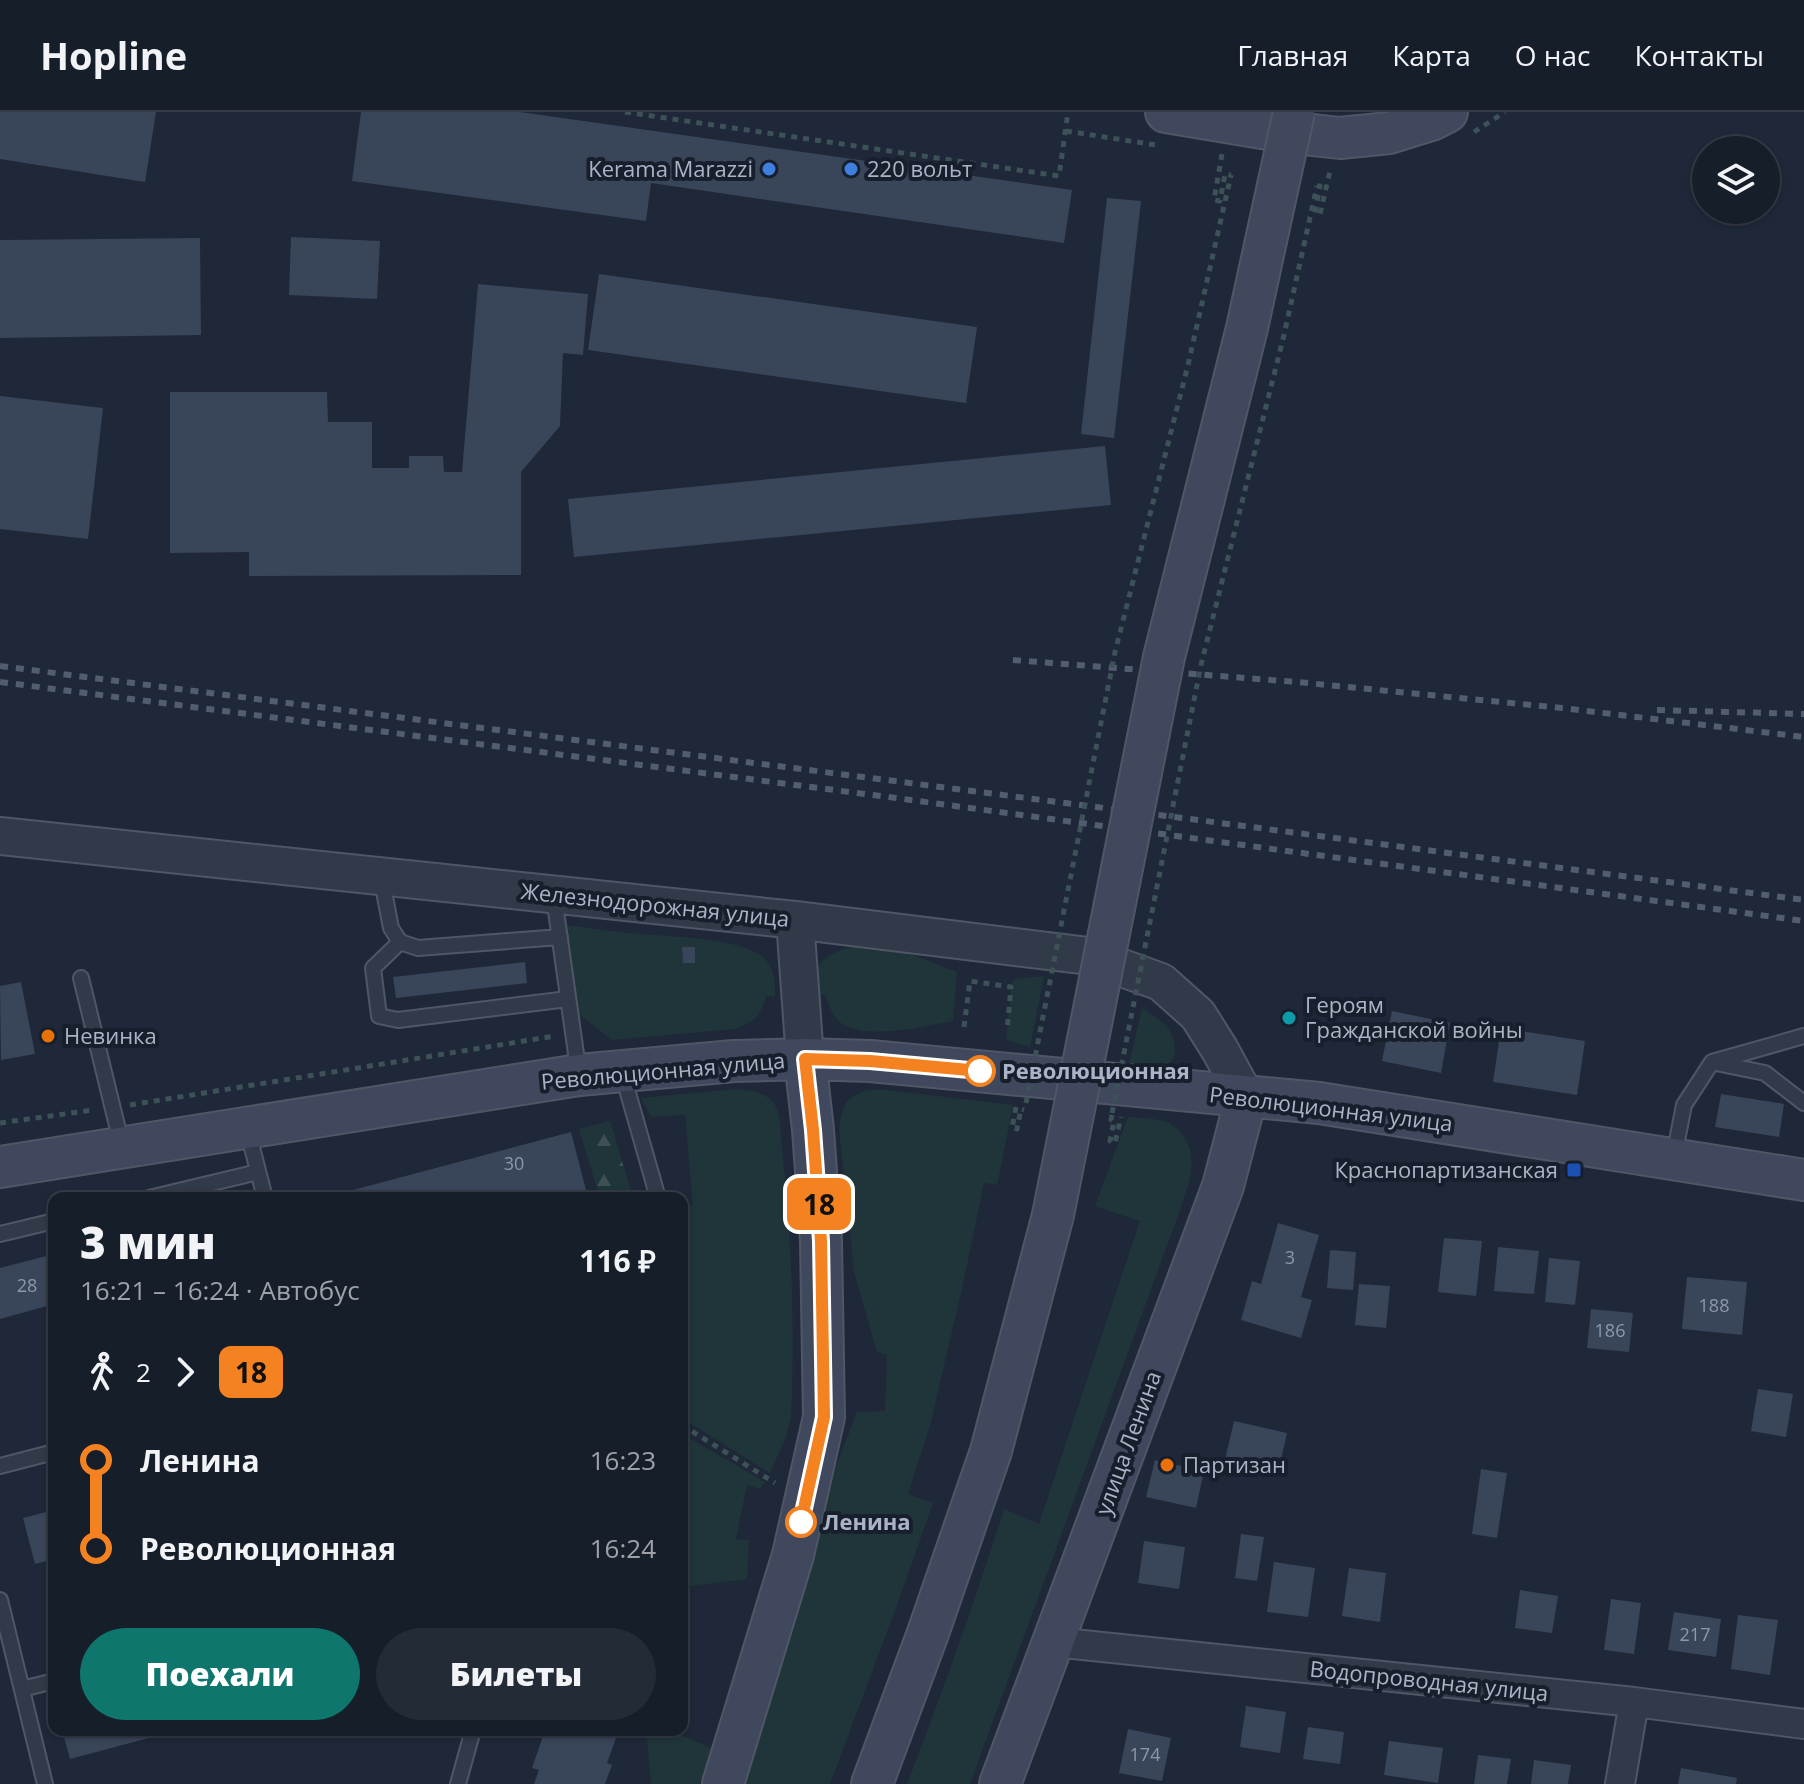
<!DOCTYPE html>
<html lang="ru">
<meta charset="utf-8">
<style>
:root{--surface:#161e2a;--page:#232b36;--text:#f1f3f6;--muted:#9ea2a8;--line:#353c47;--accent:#0f766e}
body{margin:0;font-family:"Open Sans",sans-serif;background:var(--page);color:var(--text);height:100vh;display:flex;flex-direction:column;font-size:30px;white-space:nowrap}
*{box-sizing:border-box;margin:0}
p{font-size:26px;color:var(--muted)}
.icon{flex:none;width:44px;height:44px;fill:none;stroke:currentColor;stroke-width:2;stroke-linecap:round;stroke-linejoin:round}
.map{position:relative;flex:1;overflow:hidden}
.sheet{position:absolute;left:48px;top:1080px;width:640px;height:544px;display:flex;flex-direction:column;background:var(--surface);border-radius:16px;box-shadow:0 2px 6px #0004,0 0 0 2px var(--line)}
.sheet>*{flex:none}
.badge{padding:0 16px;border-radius:12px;font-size:28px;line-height:52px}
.fabs{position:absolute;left:1692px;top:24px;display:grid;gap:16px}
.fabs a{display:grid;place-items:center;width:88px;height:88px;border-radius:50%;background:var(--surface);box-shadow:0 2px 6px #0004,0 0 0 2px var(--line);font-size:40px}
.map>.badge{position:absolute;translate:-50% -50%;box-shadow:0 0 0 4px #fff}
.legs{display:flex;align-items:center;gap:12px;height:88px;padding:0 32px;font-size:26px}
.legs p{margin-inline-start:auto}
.headline{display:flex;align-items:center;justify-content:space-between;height:136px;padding:0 32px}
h1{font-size:44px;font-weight:800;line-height:60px}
.primary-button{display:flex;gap:16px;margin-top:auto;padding:16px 32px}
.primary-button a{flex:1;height:92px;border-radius:48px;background:var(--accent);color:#fff;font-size:32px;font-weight:800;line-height:92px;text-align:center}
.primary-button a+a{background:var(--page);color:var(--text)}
ul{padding:0 32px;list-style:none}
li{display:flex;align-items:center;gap:28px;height:88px;font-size:30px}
li i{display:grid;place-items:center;width:12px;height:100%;margin:0 10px;background:currentColor}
li i::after{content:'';width:20px;height:20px;margin:-10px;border:6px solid;border-radius:50%;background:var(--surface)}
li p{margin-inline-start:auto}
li:first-child i{background:linear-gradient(#0000 50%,currentColor 0)}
li:last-child i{background:linear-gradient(currentColor 50%,#0000 0)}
header{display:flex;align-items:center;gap:48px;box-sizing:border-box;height:112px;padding:0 40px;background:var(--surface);border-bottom:2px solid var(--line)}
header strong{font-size:38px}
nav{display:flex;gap:44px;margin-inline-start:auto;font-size:28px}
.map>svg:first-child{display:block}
.green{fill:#203539}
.forest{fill:url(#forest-firs)}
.building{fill:#394559}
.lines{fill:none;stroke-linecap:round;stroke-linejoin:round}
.service-casing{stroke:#4f5767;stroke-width:18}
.minor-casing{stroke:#4f5767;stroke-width:32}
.tertiary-casing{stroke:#4f5767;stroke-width:40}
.secondary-casing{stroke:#4f5767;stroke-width:44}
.path{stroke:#3d5257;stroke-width:5;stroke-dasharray:6 6;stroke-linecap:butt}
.service{stroke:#313a49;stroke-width:14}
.minor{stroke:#313a49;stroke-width:28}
.tertiary{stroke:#313a49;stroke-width:36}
.secondary{stroke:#3f485c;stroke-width:40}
.rail{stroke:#535d70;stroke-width:6;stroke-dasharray:8 8;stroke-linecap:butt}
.secondary-bridge-casing{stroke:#4f5767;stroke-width:44;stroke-linecap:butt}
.path-bridge{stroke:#3d5257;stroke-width:5;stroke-dasharray:6 6;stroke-linecap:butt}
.secondary-bridge{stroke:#3f485c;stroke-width:40}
.line-1-casing{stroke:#fff;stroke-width:18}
.line-1{stroke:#f58220;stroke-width:12}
.shop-dot{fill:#3f7fe0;stroke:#171f2d;stroke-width:3}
.culture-dot{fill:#0f9aa8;stroke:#171f2d;stroke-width:3}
.food-dot{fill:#e8710a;stroke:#171f2d;stroke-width:3}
.stop-1-dot{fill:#fff;stroke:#f58220;stroke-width:4}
.transit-dot{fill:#1a4fb4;stroke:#171f2d;stroke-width:3}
.labels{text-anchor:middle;stroke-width:8;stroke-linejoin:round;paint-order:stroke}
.number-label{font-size:18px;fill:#8e98ab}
.poi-label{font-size:22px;fill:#abb4c6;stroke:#171f2d;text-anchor:start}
.street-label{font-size:22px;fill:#abb4c6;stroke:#171f2d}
.stop-label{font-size:22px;font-weight:bold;fill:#abb4c6;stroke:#171f2d;text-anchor:start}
</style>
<header>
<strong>Hopline</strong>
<nav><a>Главная</a><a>Карта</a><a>О нас</a><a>Контакты</a></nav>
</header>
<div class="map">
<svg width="1804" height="1672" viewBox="0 0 1804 1672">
<defs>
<pattern id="forest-firs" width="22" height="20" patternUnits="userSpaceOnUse" patternTransform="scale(2)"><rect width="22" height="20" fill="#203539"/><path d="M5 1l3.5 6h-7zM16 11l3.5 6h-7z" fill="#3e5054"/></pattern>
</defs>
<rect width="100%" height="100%" fill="#1e2838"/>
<!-- green -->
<path class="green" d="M567 813C592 817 616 820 641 822 671 825 741 826 763 845 774 854 776 871 775 885L766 884C760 905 755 909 735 917L612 928 576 900Z
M862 833 900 838 957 860 953 909C925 914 872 927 846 914 833 908 830 895 825 883L813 882C813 877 812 868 814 863 820 842 844 836 862 833Z
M1044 864 1030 935 1006 928 1011 875 1014 867Z
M1142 896C1151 902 1160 907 1167 915 1178 928 1179 953 1160 957 1150 959 1138 957 1128 956Z
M737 977C750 979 767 980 775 993 782 1005 781 1034 783 1048 792 1134 795 1219 791 1305L786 1325 770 1361 682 1306V1096L693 1093 685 1003 651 1005 641 986Z
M867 978H887L1013 993 997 1073 984 1071 963 1172 931 1310 908 1382 933 1391 900 1485 830 1672H742L831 1367 857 1300 885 1299 887 1243 877 1240 854 1160 839 1017C844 993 842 987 867 978Z
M1128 1005C1140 1006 1155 1006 1167 1010 1174 1013 1181 1020 1185 1027 1200 1050 1186 1078 1179 1101L970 1672H907C942 1581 975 1490 1004 1397L1039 1412 1140 1109 1095 1094Z
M682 1322 765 1370 760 1377 747 1373 736 1427 749 1428 747 1467 682 1475Z
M651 1618H669L711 1636 700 1672H651L647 1626Z"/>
<!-- forest -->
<path class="forest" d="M610 1009 633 1086H600L579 1017Z"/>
<!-- building -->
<path class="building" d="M0 0H156L145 70 0 47Z
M361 0H520L1072 78 1064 131 651 71 646 109 352 69Z
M1107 86 1141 89 1114 326 1081 322Z
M291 125 380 129 377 187 289 183Z
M200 126 201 223 0 226V128Z
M599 162 977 215 966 291 588 238Z
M478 172 588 182 583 243 563 241 560 314 521 360V463L249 464V440L170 441V280H327L328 310H372V356H409V344H443L444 360H462Z
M0 284 103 296 88 427 0 417Z
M1105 334 1111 393 574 445 568 387Z
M682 835H695V851H683Z
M525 850 527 871 396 886 393 865Z
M21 870 35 942 1 948 0 874Z
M1392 899 1450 911 1441 961 1382 949Z
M1501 916 1585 929 1577 983 1493 970Z
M1721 982 1784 992 1779 1025 1715 1015Z
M571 1020 588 1086H528V1084L519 1086H323Z
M1278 1111 1319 1123 1301 1185 1312 1188 1301 1226 1241 1208 1252 1169 1261 1172Z
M1444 1126 1482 1129 1476 1184 1438 1180Z
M1498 1135 1539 1139 1534 1182 1494 1179Z
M1330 1138 1356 1140 1353 1178 1327 1176Z
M54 1142V1192L0 1207V1156Z
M1549 1146 1580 1149 1575 1193 1545 1190Z
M1687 1165 1747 1170 1742 1223 1682 1217Z
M1359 1172 1390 1174 1386 1216 1355 1213Z
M1591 1197 1633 1201 1629 1240 1587 1236Z
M1758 1277 1793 1282 1786 1325 1751 1319Z
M1234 1309 1287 1321 1277 1365 1224 1352Z
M1155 1348 1204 1359 1196 1396 1146 1385Z
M1481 1357 1507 1361 1497 1426 1472 1422Z
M54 1398V1447L35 1452 23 1406Z
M1241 1422 1264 1425 1257 1469 1235 1466Z
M1144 1429 1185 1435 1179 1477 1138 1471Z
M1274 1450 1315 1456 1308 1505 1267 1500Z
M1349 1456 1386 1461 1380 1510 1342 1504Z
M1520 1478 1558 1484 1552 1521 1515 1516Z
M1611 1487 1641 1491 1634 1542 1604 1538Z
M1674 1500 1721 1507 1716 1545 1668 1538Z
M1738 1503 1778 1508 1770 1563 1731 1557Z
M1246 1594 1286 1600 1280 1641 1240 1635Z
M1308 1615 1344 1620 1340 1652 1303 1647Z
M1128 1617 1171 1626 1162 1669 1119 1661Z
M62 1618H175V1619L70 1647Z
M553 1618H610L609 1623 616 1626 607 1651 612 1653 605 1672H534L539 1658 532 1656 543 1624 550 1626Z
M1389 1629 1443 1636 1438 1671 1384 1663Z
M1478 1643 1511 1647 1507 1672H1474Z
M1534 1648 1571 1653 1568 1672H1531Z
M1681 1656 1737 1666 1736 1672H1678Z"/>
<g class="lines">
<defs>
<path id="service" d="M381 764 391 816 400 830 418 836 560 825
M554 785 579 963
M400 830 373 856 379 904 398 908 568 887
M81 866 122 1034
M1716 951 1765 961 1804 991
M625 960 628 981 658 1086
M247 1016 265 1086
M1674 1044 1684 993 1712 950 1804 924
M149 1086 258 1060
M0 1122 54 1109
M0 1354 54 1340
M0 1488 45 1672
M22 1577 54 1569
M458 1672 473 1618"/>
<path id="minor" d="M1054 1530 1634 1590 1804 1612
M1620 1672 1634 1590"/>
<path id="tertiary" d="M0 724 795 808 1089 844 1161 870 1198 903 1220 938 1246 986
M795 808 805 947"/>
<path id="secondary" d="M1166 0 1285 20 1340 26 1389 21 1431 8 1447 0
M0 1055 579 963 734 949 805 947 870 949 1319 991 1804 1068
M723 1672 793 1443 824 1305 821 1129 813 1018 805 947
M872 1672 928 1521 991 1339 1053 1103
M1000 1672 1223 1074 1246 986"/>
</defs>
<!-- service casing -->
<use href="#service" class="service-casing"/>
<!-- minor casing -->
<use href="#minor" class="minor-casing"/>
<!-- tertiary casing -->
<use href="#tertiary" class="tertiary-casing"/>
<!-- secondary casing -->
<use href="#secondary" class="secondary-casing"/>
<!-- path -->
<path class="path" d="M625 0 1059 64 1068 0
M1066 19 1156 33
M1474 20 1505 0
M1222 42 1214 88 1220 89 1225 62 1231 63
M1317 74H1320L1315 101 1320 102 1330 59
M964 915 970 869 1011 875 1007 919
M130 993 555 924
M1016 995 1012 1016 1017 1017 1021 997 1024 998
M1112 1003 1111 1008 1114 1009 1110 1029 1115 1031 1121 1005
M0 1011 93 998
M682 1313 775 1371"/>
<!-- service -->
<use href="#service" class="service"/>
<!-- minor -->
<use href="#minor" class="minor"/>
<!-- tertiary -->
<use href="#tertiary" class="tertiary"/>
<!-- secondary -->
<use href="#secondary" class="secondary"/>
<!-- rail -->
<path class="rail" d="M1013 548 1297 570 1562 596 1804 625
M0 554 1244 714 1804 788
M0 570 896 686 1804 809
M1657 598 1804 602"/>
<defs>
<path id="secondary-bridge" d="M1053 1103 1164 545 1247 216 1294 0"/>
</defs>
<!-- secondary-bridge casing -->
<use href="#secondary-bridge" class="secondary-bridge-casing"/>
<!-- path-bridge -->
<path class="path-bridge" d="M1026 991 1115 540 1188 253 1231 63
M1112 1001 1201 553 1284 223 1317 74"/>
<!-- secondary-bridge -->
<use href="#secondary-bridge" class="secondary-bridge"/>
</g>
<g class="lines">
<defs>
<path id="line-1" d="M801 1410 824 1305 821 1129 813 1018 805 947 870 949 980 959"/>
</defs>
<!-- line-1 casing -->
<use href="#line-1" class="line-1-casing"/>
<!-- line-1 -->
<use href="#line-1" class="line-1"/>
</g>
<!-- markers -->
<g class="shop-dot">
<circle cx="769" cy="57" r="8"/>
<circle cx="851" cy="57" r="8"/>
</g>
<circle class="culture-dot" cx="1289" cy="906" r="8"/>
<g class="food-dot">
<circle cx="48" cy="924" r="8"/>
<circle cx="1167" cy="1353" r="8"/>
</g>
<g class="stop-1-dot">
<circle cx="980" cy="959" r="14"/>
<circle cx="801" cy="1410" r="14"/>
</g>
<rect class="transit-dot" x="1566" y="1050" width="16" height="16" rx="4"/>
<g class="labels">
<!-- number labels -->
<g class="number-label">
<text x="514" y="1058">30</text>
<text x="1290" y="1152">3</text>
<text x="27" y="1180">28</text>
<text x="1714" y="1200">188</text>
<text x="1610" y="1225">186</text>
<text x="1695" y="1529">217</text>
<text x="1145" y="1649">174</text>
</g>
<!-- poi labels -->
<g class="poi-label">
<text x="753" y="65" text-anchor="end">Kerama Marazzi</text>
<text x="867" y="65">220 вольт</text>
<text x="1305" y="901">Героям<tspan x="1305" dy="25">Гражданской войны</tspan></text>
<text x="64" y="932">Невинка</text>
<text x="1558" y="1066" text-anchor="end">Краснопартизанская</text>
<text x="1183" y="1361">Партизан</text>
</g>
<!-- street labels -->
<g class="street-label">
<text transform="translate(655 793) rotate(6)" y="8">Железнодорожная улица</text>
<text transform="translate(663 959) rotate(-5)" y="8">Революционная улица</text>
<text transform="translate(1331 997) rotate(7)" y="8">Революционная улица</text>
<text transform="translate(1128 1331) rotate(-70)" y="8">улица Ленина</text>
<text transform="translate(1429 1569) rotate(6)" y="8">Водопроводная улица</text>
</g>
<!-- stop labels -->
<g class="stop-label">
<text x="1002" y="967">Революционная</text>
<text x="823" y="1418">Ленина</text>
</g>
</g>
</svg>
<div class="fabs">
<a><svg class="icon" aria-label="layers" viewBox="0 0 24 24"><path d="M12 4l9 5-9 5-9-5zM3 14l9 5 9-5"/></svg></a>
</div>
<b class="badge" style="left:819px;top:1092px;background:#f58220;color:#111">18</b>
<section class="sheet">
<div class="headline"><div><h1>3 мин</h1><p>16:21 – 16:24 · Автобус</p></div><b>116 ₽</b></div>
<div class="legs"><svg class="icon" aria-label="walk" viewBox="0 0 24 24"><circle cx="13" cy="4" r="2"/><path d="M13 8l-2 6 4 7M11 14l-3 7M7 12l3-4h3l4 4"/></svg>2<svg class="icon" aria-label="forward" viewBox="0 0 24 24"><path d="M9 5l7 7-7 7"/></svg><b class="badge" style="background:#f58220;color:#111">18</b></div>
<ul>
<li><i style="color:#f58220"></i><b>Ленина</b><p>16:23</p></li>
<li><i style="color:#f58220"></i><b>Революционная</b><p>16:24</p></li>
</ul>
<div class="primary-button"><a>Поехали</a><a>Билеты</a></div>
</section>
</div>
